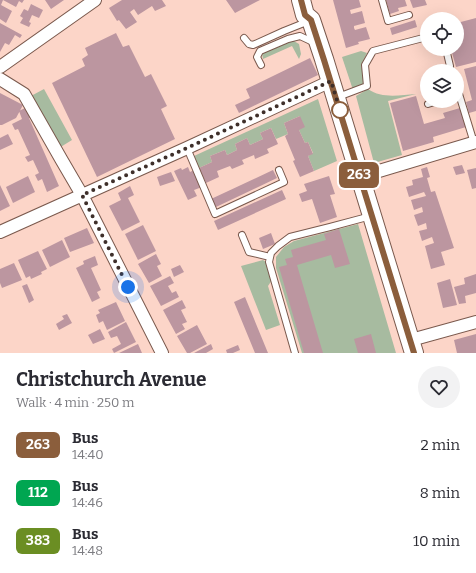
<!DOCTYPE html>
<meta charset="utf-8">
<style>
:root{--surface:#fff;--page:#f2f2f3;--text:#2b2b33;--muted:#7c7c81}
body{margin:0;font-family:Bitter,serif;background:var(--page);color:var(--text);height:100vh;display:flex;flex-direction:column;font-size:15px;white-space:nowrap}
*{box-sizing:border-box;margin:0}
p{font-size:13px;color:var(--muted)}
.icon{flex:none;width:22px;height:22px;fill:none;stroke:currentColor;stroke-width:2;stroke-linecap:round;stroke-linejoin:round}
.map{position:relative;height:353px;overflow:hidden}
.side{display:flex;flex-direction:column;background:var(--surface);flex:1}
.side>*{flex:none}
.badge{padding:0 8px;border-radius:6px;font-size:14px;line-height:26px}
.controls{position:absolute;left:420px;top:12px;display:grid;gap:8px}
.controls a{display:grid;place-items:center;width:44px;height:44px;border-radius:50%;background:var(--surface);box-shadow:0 4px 16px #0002;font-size:20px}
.you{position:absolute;width:20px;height:20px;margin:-10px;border:3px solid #fff;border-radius:50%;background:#1a73e8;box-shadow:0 0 0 6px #1a73e833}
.map>.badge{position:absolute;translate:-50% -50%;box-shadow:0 0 0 2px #fff}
.round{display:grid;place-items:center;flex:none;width:42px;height:42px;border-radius:21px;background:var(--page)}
.summary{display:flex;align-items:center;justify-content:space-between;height:68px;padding:0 16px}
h1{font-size:19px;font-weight:700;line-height:30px}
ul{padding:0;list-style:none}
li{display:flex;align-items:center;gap:12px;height:48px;padding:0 16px}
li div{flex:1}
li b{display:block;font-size:15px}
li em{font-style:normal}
li .badge{min-width:44px;font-weight:700;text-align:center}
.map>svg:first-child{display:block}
.green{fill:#a7bba0}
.building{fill:#bc96a0}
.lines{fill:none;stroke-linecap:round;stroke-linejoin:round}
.lane-casing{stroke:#7a594d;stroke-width:8}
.street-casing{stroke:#7a594d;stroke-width:14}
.primary-casing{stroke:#7a594d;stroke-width:20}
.lane{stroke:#fff;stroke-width:6}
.street{stroke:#fff;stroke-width:12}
.primary{stroke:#fff;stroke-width:18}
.line-casing{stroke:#fff;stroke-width:9}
.line{stroke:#8b5e3c;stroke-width:6}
.walk{stroke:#3e2f2a;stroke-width:4;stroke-dasharray:0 7.2}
.stop-dot{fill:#fff;stroke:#8b5e3c;stroke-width:2}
</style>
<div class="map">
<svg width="476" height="353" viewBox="0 0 476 353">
<rect width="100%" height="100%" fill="#fcd5c8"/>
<!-- green -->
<path class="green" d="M292 40 299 44 301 54 299 59 292 46 263 59 262 53Z
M361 51 367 53 361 65 365 83 353 90 342 57Z
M44 89 72 140 59 148 31 96Z
M368 89C382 99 400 95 416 94L388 101 402 155 374 163 356 96Z
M318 99 337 161 314 171 308 156 313 153 308 142 305 143 299 130 300 116 284 123 288 134 276 139 271 128 260 133 263 139 250 145 247 138 235 144 237 150 227 155 225 150 210 156 212 162 199 168 194 156Z
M358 224 396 353H302L276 268V257L284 247 294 241Z
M263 260 266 262 272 280 268 286 280 325 266 330 241 266Z"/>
<!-- building -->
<path class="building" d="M0 0H24L22 3 19 1 16 7 3 0 1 5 12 11 6 23 0 19Z
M45 0H64L51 9Z
M122 0H162L166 6 155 11 152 6 138 15 134 9 130 12 137 22 126 29 119 20 117 21 109 8Z
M226 0H260L235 13Z
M333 0H359L361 7 350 10 351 14 362 11 365 23 354 26V28L355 30 366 27 370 39 358 42 359 44 346 48Z
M386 0H405L407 6 398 8 399 11 390 14Z
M410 0H425L427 5 413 8Z
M31 4 43 10 39 18 32 15 29 22 31 23 29 27 20 23 23 18 20 16 24 9 28 11Z
M476 18V62L456 67 451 49H457V23Z
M415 20 417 27 392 35 390 28Z
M0 23 22 35 20 38 15 35 9 45 5 43 0 52Z
M116 33 123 47 129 45 145 77 151 74 167 106 161 109 175 139 97 177 52 83 85 66 82 59 88 55 85 48Z
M310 58 318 75 239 113 235 105 250 98 246 89Z
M476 66V111L469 113 466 102 472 100 464 69Z
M0 93 23 105 16 118 2 125H0Z
M416 96 424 124 445 118 443 113 460 108 466 127 433 137 434 142 403 151 390 103Z
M27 107 32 117 29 118 59 186 47 192 42 179 38 181 35 175 39 173 33 160 28 162 25 157 30 155 18 129 15 130 12 124 22 119 19 111Z
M300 116 305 127 299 130 305 143 308 142 313 154 308 156 314 171 300 177 293 161 295 160 285 136 288 134 284 123Z
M271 128 278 144 267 149 269 153 255 159 254 155 242 160 244 164 232 169 230 166 217 171 219 177 206 183 199 168 212 162 210 156 225 150 227 155 237 150 235 144 247 138 250 145 263 139 260 133Z
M8 134 13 144 0 150V138Z
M462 165 465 173 456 175 453 167Z
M188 167 190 172 194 170 202 187 194 190 197 196 188 200 174 171 181 168 182 170Z
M427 167 430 177 427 178 431 192 435 191 454 248 441 252 445 265 431 269 425 246 434 243 432 237 422 241 419 231 427 229 426 223 418 226 414 215 423 212 422 207 414 210 411 200 426 196 424 192 409 197 406 187 413 185 412 180 423 177 421 169Z
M476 168V188L472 189 467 170Z
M273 170 277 178 216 207 211 199Z
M171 172 175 181 160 186 157 177Z
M28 176 35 192 13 203 6 187Z
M329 176 335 194 330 195 337 217 320 223 312 199 302 202 299 194 307 191 304 184Z
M0 185 10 206 0 211Z
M130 186 134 195 128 198 140 222 122 231 109 206 121 200 118 193Z
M282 190 286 199 218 230 214 221Z
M143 225 156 251 138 260 125 234Z
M87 228 94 243 70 252 64 238Z
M339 229 350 264 335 268 331 255 297 265 323 353H304L279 267 287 265 285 259 293 257 291 250 326 240 324 234Z
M271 233 275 244 263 249 259 238Z
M62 240 70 257 50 267 42 250Z
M38 251 47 269 41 272 42 274 31 279 30 276 26 278 18 260Z
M156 254 161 264 157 266 162 276 149 283 138 264Z
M95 256 98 265 91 268 101 290 97 292 100 298 92 302 76 268 84 264 83 261Z
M14 263 22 280 2 288 0 283V269Z
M180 265 184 272 174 277 171 269Z
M476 274V293L465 296 466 303 459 304 454 287 465 284 464 278Z
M170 276 174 283 168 286 172 293 176 291 179 297 161 306 150 286Z
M450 279 457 305 443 308 437 283Z
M27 284 34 300 29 303 22 286Z
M245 297 268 353H255L234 302Z
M182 300 186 308 181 310 187 322 182 324 185 329 176 334 163 310Z
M116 302 125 321 107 330 103 321 99 323 96 315 100 313 98 310Z
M67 314 72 323 59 330 56 324 64 319 62 316Z
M126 322 136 342 114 353 112 349 121 344 117 336 111 338 108 332Z
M197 325 207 344 190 353H187L177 336Z
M100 329 105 339 93 344 88 335Z
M371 334 376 353H358L354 339Z
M476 334V353H457L454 340Z
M138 344 142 353H119Z
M211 344 213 349 206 353H194Z
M238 345 240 350 233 353H227L226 350Z"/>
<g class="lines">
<defs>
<path id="lane" d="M382 0 388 21 409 15
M244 38 249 44 253 45 284 31 309 21
M446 49 450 66
M261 65 257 57 260 51 288 39 300 36 315 43
M457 95 459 94 474 143
M338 97 367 86 365 65 373 51 427 37
M428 104 438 101
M187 148 215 214 284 182 279 170
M242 235 249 252 270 257
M295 353 269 262 271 253 278 246 290 237 330 227 371 216"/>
<path id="street" d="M0 67 95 0
M0 79 24 94 61 159 82 195 162 353
M359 177 476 142
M0 232 187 148 331 81
M411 340 476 322"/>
<path id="primary" d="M301 0 305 15 311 20 324 59 414 353"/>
</defs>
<!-- lane casing -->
<use href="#lane" class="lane-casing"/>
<!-- street casing -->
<use href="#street" class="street-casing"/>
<!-- primary casing -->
<use href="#primary" class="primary-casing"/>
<!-- lane -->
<use href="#lane" class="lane"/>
<!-- street -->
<use href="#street" class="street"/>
<!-- primary -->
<use href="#primary" class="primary"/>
</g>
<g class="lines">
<defs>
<path id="line" d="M301 0 305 15 311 20 324 60 414 353"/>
</defs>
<!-- line casing -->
<use href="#line" class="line-casing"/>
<!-- line -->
<use href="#line" class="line"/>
<!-- walk -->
<path class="walk" d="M128 287 82 195 187 148 331 81 340 110"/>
</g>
<!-- markers -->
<circle class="stop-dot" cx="340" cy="110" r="8"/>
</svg>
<div class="controls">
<a><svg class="icon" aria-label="locate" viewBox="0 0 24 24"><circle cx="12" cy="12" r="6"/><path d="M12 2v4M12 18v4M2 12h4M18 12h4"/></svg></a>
<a><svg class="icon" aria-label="layers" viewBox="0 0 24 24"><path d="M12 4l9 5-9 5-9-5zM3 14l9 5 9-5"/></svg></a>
</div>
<div class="you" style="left:128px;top:287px"></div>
<b class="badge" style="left:359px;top:175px;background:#8b5e3c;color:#fff">263</b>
</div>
<section class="side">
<div class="summary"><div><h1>Christchurch Avenue</h1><p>Walk · 4 min · 250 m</p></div><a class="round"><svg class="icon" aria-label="heart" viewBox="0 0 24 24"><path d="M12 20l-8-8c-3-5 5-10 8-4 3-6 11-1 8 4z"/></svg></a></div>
<ul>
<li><span class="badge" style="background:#8b5e3c;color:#fff">263</span><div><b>Bus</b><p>14:40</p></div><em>2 min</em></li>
<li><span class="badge" style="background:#00a651;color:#fff">112</span><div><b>Bus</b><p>14:46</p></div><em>8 min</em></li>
<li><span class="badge" style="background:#6b8e23;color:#fff">383</span><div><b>Bus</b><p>14:48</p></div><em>10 min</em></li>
</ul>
</section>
